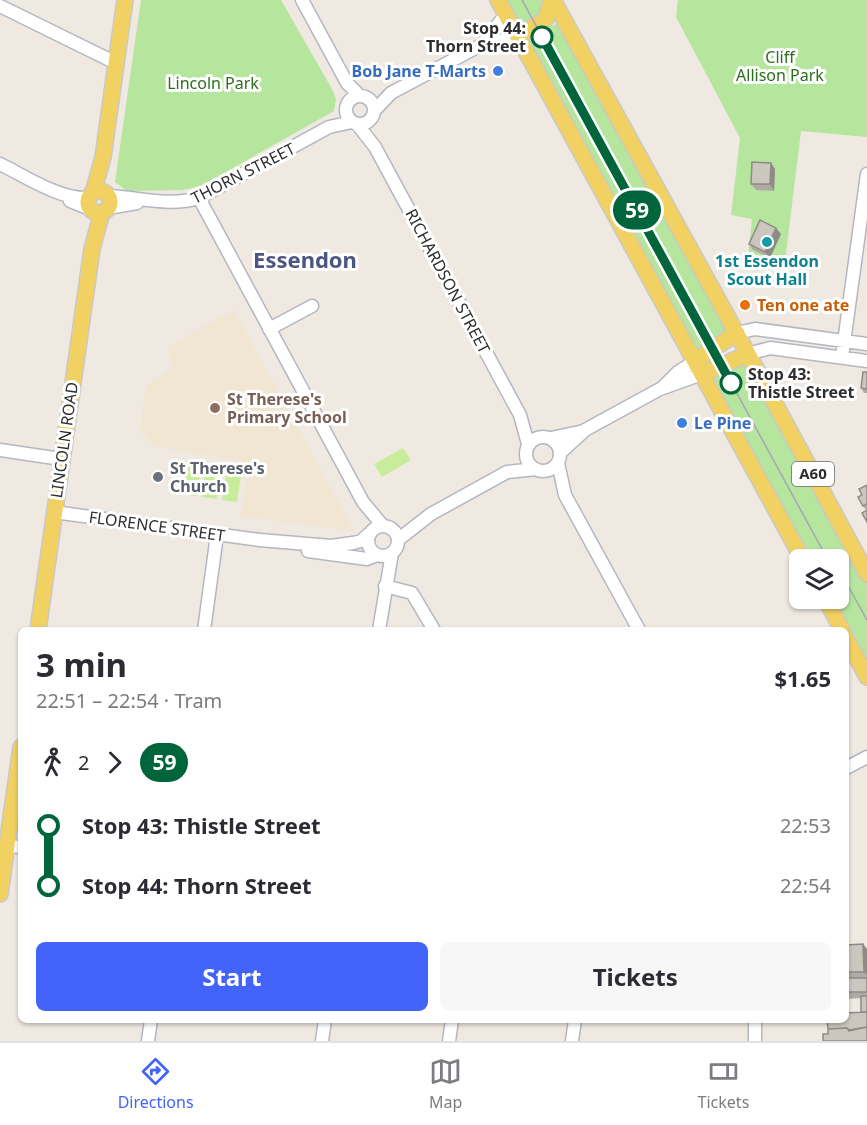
<!DOCTYPE html>
<meta charset="utf-8">
<style>
:root{--surface:#fff;--page:#f7f7f7;--text:#2b2b33;--muted:#7c7c81;--line:#e1e1e2;--accent:#4264fb}
body{margin:0;font-family:"Noto Sans",sans-serif;background:var(--page);color:var(--text);height:100vh;display:flex;flex-direction:column;font-size:22px;white-space:nowrap}
*{box-sizing:border-box;margin:0}
p{font-size:20px;color:var(--muted)}
.icon{flex:none;width:33px;height:33px;fill:none;stroke:currentColor;stroke-width:2;stroke-linecap:round;stroke-linejoin:round}
.map{position:relative;flex:1;overflow:hidden}
.side{position:absolute;left:18px;top:627px;width:831px;height:396px;display:flex;flex-direction:column;background:var(--surface);border-radius:9px;box-shadow:0 2px 4px #0004}
.side>*{flex:none}
.badge{padding:0 12px;border-radius:20px;font-size:21px;line-height:39px}
.fabs{position:absolute;left:789px;top:549px;display:grid;gap:12px}
.fabs a{display:grid;place-items:center;width:60px;height:60px;border-radius:9px;background:var(--surface);box-shadow:0 2px 4px #0004;font-size:30px}
.map>.badge{position:absolute;translate:-50% -50%;box-shadow:0 0 0 3px #fff}
.legs{display:flex;align-items:center;gap:9px;height:66px;padding:0 18px;font-size:20px}
.legs p{margin-inline-start:auto}
.overview{display:flex;align-items:center;justify-content:space-between;height:102px;padding:0 18px}
h1{font-size:33px;font-weight:700;line-height:45px}
.button{display:flex;gap:12px;margin-top:auto;padding:12px 18px}
.button a{flex:1;height:69px;border-radius:9px;background:var(--accent);color:#fff;font-size:24px;font-weight:700;line-height:69px;text-align:center}
.button a+a{background:var(--page);color:var(--text)}
ul{padding:0 18px;list-style:none}
li{display:flex;align-items:center;gap:21px;height:60px;font-size:22px}
li i{display:grid;place-items:center;width:9px;height:100%;margin:0 8px;background:currentColor}
li i::after{content:'';width:15px;height:15px;margin:-8px;border:4px solid;border-radius:50%;background:var(--surface)}
li p{margin-inline-start:auto}
li:first-child i{background:linear-gradient(#0000 50%,currentColor 0)}
li:last-child i{background:linear-gradient(currentColor 50%,#0000 0)}
.tabs{display:flex;justify-content:space-around;align-items:center;height:84px;border-top:2px solid var(--line);background:var(--surface);font-size:16px;color:var(--muted)}
.tabs a{display:grid;justify-items:center;gap:3px}
.tabs .on{color:var(--accent)}
.map>svg:first-child{display:block}
.education{fill:#f0e6d1}
.green{fill:#b6e59e}
.pitch{fill:#c9ec9a}
.lines{fill:none;stroke-linecap:round;stroke-linejoin:round}
.minor-casing{stroke:#b4b7c1;stroke-width:15}
.major-casing{stroke:#c9c9c9;stroke-width:18}
.minor{stroke:#fff;stroke-width:12}
.major{stroke:#f2d163;stroke-width:15}
.tram{stroke:#a3a6b8;stroke-width:1.5}
.wall{fill:#afaba4}
.shaded-wall{fill:#8e8b86}
.building{fill:#cbc7bf;stroke:#8e8b86;stroke-width:1.5}
.line-1-casing{stroke:#fff;stroke-width:14}
.line-1{stroke:#00653a;stroke-width:9}
.stop-1-dot{fill:#fff;stroke:#00653a;stroke-width:3}
.shop-dot{fill:#3f7fe0;stroke:#fff;stroke-width:2}
.culture-dot{fill:#0f9aa8;stroke:#fff;stroke-width:2}
.food-dot{fill:#e8710a;stroke:#fff;stroke-width:2}
.education-dot{fill:#8d6e63;stroke:#fff;stroke-width:2}
.worship-dot{fill:#6b7280;stroke:#fff;stroke-width:2}
.labels{text-anchor:middle;stroke-width:6;stroke-linejoin:round;paint-order:stroke}
.shield{fill:#fff;stroke:#6d6d6d;stroke-width:1.5}
.shield-label{font-size:15px;font-weight:bold;fill:#2e2e2e}
.stop-label{font-size:16px;font-weight:bold;fill:#2e2e2e;stroke:#fff;text-anchor:end}
.park-label{font-size:16px;fill:#2c6e1b;stroke:#fff}
.shop-label{font-size:16px;font-weight:bold;fill:#366cbe;stroke:#fff;text-anchor:end}
.street-label{font-size:16px;fill:#2e2e2e;stroke:#fff}
.culture-label{font-size:16px;font-weight:bold;fill:#0d838f;stroke:#fff}
.food-label{font-size:16px;font-weight:bold;fill:#c56008;stroke:#fff;text-anchor:start}
.education-label{font-size:16px;font-weight:bold;fill:#785e54;stroke:#fff;text-anchor:start}
.worship-label{font-size:16px;font-weight:bold;fill:#5b616d;stroke:#fff;text-anchor:start}
.district-label{font-size:22px;font-weight:bold;fill:#4d5680;stroke:#fff}
</style>
<div class="map">
<svg width="867" height="1041" viewBox="0 0 867 1041">
<rect width="100%" height="100%" fill="#efe9e1"/>
<!-- education -->
<path class="education" d="M234 310 354 531 238 516 242 511 247 462 154 446 140 430 146 386 172 369 168 347Z"/>
<!-- green -->
<path class="green" d="M141 0H281L332 89 336 99 334 111 201 186 183 190 127 191 115 182Z
M507 0H541L547 11 520 25Z
M678 0H867V137L801 131 785 262 748 257 752 219 731 215 740 138 676 17Z
M558 23 729 332 697 353 526 40Z
M746 362 867 583V665L831 599 838 598V560L810 559 710 377Z"/>
<!-- pitch -->
<path class="pitch" d="M403 448 411 460 382 477 374 464Z
M186 461 201 464 197 496 182 494Z
M206 464 221 466 217 499 202 497Z
M227 467 242 469 237 502 222 500Z"/>
<g class="lines">
<defs>
<path id="minor" d="M302 0 347 83 360 96
M0 6 116 63
M483 44 506 14
M346 110a14 14 0 1 1 28 0a14 14 0 1 1-28 0Z
M374 111 391 93 483 44 497 42 518 36
M357 124 375 147 520 415 528 444
M0 164C25 176 60 200 89 198
M108 196C139 197 168 207 199 198L329 127 352 122
M199 198 363 502 383 526
M70 201 90 209
M108 208 137 203
M269 329 312 306
M737 333 755 329 867 344
M748 354 770 348 867 361
M842 357 867 174
M663 387 678 372 695 361
M526 454a17 17 0 1 1 34 0a17 17 0 1 1-34 0Z
M551 438 584 431
M0 450 61 459
M560 453 585 430 660 389 702 374
M558 463 565 495 639 630
M54 512 260 540 331 546 353 543 361 541 370 533
M368 541a15 15 0 1 1 30 0a15 15 0 1 1-30 0Z
M399 539 431 514 507 472 536 469
M308 551 367 559 377 555
M385 586 412 593 434 630
M204 630 217 535
M379 630 392 553
M846 768 867 757
M7 846 21 847
M755 1020V1041
M148 1041 151 1020
M322 1041 325 1020
M449 1041 452 1020
M572 1041 575 1020"/>
<path id="major" d="M498 0 803 560
M553 0 759 374 867 574
M518 36 546 19 551 0
M88 202a11 11 0 1 1 22 0a11 11 0 1 1-22 0Z
M93 193 103 157 125 0
M695 361 737 333
M702 374 748 354
M825 598 842 630
M38 630 92 249 102 212
M846 638 867 677
M0 894 21 747"/>
</defs>
<!-- minor casing -->
<use href="#minor" class="minor-casing"/>
<!-- major casing -->
<use href="#major" class="major-casing"/>
<!-- minor -->
<use href="#minor" class="minor"/>
<!-- major -->
<use href="#major" class="major"/>
<!-- tram -->
<path class="tram" d="M522 0 828 560
M838 568 867 620"/>
</g>
<!-- wall -->
<path class="wall" d="M771 163 775 169 774 191 756 190 751 184Z
M781 234 770 258 753 250 749 244Z
M867 372V393H864L861 388Z
M867 485V510H866L863 506 862 495Z
M863 944 867 949V1041L828 1034 861 1012V998L846 999V945Z"/>
<!-- shaded-wall -->
<path class="shaded-wall" d="M771 163 775 169 774 191 770 184Z
M776 228 781 234 770 258 765 252Z
M863 944 867 949V975L864 972Z"/>
<!-- building -->
<path class="building" d="M752 162 771 163 770 184H751Z
M760 220 776 228 765 252 749 244Z
M863 372H867V389L861 388Z
M867 485V504L863 506 858 497 862 495 859 489Z
M867 510V522L862 513Z
M863 944 864 972H846V945Z
M846 978H867V992H846Z
M861 996H867V1012H861Z
M867 1012V1027L849 1030 847 1028 828 1029 827 1020H846V1013Z
M867 1027V1041H823V1034H828V1029L847 1028 849 1031Z"/>
<g class="lines">
<defs>
<path id="line-1" d="M542 37 731 383"/>
</defs>
<!-- line-1 casing -->
<use href="#line-1" class="line-1-casing"/>
<!-- line-1 -->
<use href="#line-1" class="line-1"/>
</g>
<!-- markers -->
<g class="stop-1-dot">
<circle cx="542" cy="37" r="10"/>
<circle cx="731" cy="383" r="10"/>
</g>
<g class="shop-dot">
<circle cx="498" cy="71" r="6"/>
<circle cx="682" cy="423" r="6"/>
</g>
<circle class="culture-dot" cx="767" cy="242" r="6"/>
<circle class="food-dot" cx="745" cy="305" r="6"/>
<circle class="education-dot" cx="215" cy="408" r="6"/>
<circle class="worship-dot" cx="158" cy="477" r="6"/>
<g class="labels">
<!-- shield labels -->
<rect class="shield" x="792" y="462" width="42" height="24" rx="4.5"/>
<g class="shield-label">
<text x="813" y="479">A60</text>
</g>
<!-- stop labels -->
<g class="stop-label">
<text x="526" y="34">Stop 44:<tspan x="526" dy="18">Thorn Street</tspan></text>
<text x="748" y="380" text-anchor="start">Stop 43:<tspan x="748" dy="18">Thistle Street</tspan></text>
</g>
<!-- park labels -->
<g class="park-label">
<text x="780" y="63">Cliff<tspan x="780" dy="18">Allison Park</tspan></text>
<text x="213" y="89">Lincoln Park</text>
</g>
<!-- shop labels -->
<g class="shop-label">
<text x="486" y="77">Bob Jane T-Marts</text>
<text x="694" y="429" text-anchor="start">Le Pine</text>
</g>
<!-- street labels -->
<g class="street-label">
<text transform="translate(243 173) rotate(-27)" y="6">THORN STREET</text>
<text transform="translate(448 281) rotate(62)" y="6">RICHARDSON STREET</text>
<text transform="translate(64 440) rotate(-82)" y="6">LINCOLN ROAD</text>
<text transform="translate(157 526) rotate(8)" y="6">FLORENCE STREET</text>
</g>
<!-- culture labels -->
<g class="culture-label">
<text x="767" y="267">1st Essendon<tspan x="767" dy="18">Scout Hall</tspan></text>
</g>
<!-- food labels -->
<g class="food-label">
<text x="757" y="311">Ten one ate</text>
</g>
<!-- education labels -->
<g class="education-label">
<text x="227" y="405">St Therese's<tspan x="227" dy="18">Primary School</tspan></text>
</g>
<!-- worship labels -->
<g class="worship-label">
<text x="170" y="474">St Therese's<tspan x="170" dy="18">Church</tspan></text>
</g>
<!-- district labels -->
<g class="district-label">
<text x="305" y="268">Essendon</text>
</g>
</g>
</svg>
<div class="fabs">
<a><svg class="icon" aria-label="layers" viewBox="0 0 24 24"><path d="M12 4l9 5-9 5-9-5zM3 14l9 5 9-5"/></svg></a>
</div>
<b class="badge" style="left:637px;top:210px;background:#00653a;color:#fff">59</b>
<section class="side">
<div class="overview"><div><h1>3 min</h1><p>22:51 – 22:54 · Tram</p></div><b>$1.65</b></div>
<div class="legs"><svg class="icon" aria-label="walk" viewBox="0 0 24 24"><circle cx="13" cy="4" r="2"/><path d="M13 8l-2 6 4 7M11 14l-3 7M7 12l3-4h3l4 4"/></svg>2<svg class="icon" aria-label="forward" viewBox="0 0 24 24"><path d="M9 5l7 7-7 7"/></svg><b class="badge" style="background:#00653a;color:#fff">59</b></div>
<ul>
<li><i style="color:#00653a"></i><b>Stop 43: Thistle Street</b><p>22:53</p></li>
<li><i style="color:#00653a"></i><b>Stop 44: Thorn Street</b><p>22:54</p></li>
</ul>
<div class="button"><a>Start</a><a>Tickets</a></div>
</section>
</div>
<nav class="tabs">
<a class="on"><svg class="icon" aria-label="directions" viewBox="0 0 24 24"><path d="M12 3l9 9-9 9-9-9zM9 14v-3h6M13 9l2 2-2 2"/></svg>Directions</a>
<a><svg class="icon" aria-label="map" viewBox="0 0 24 24"><path d="M3 6l6-2 6 2 6-2v14l-6 2-6-2-6 2zM9 4v14M15 6v14"/></svg>Map</a>
<a><svg class="icon" aria-label="tickets" viewBox="0 0 24 24"><path d="M3 7h18v10H3zM15 7v10"/></svg>Tickets</a>
</nav>
